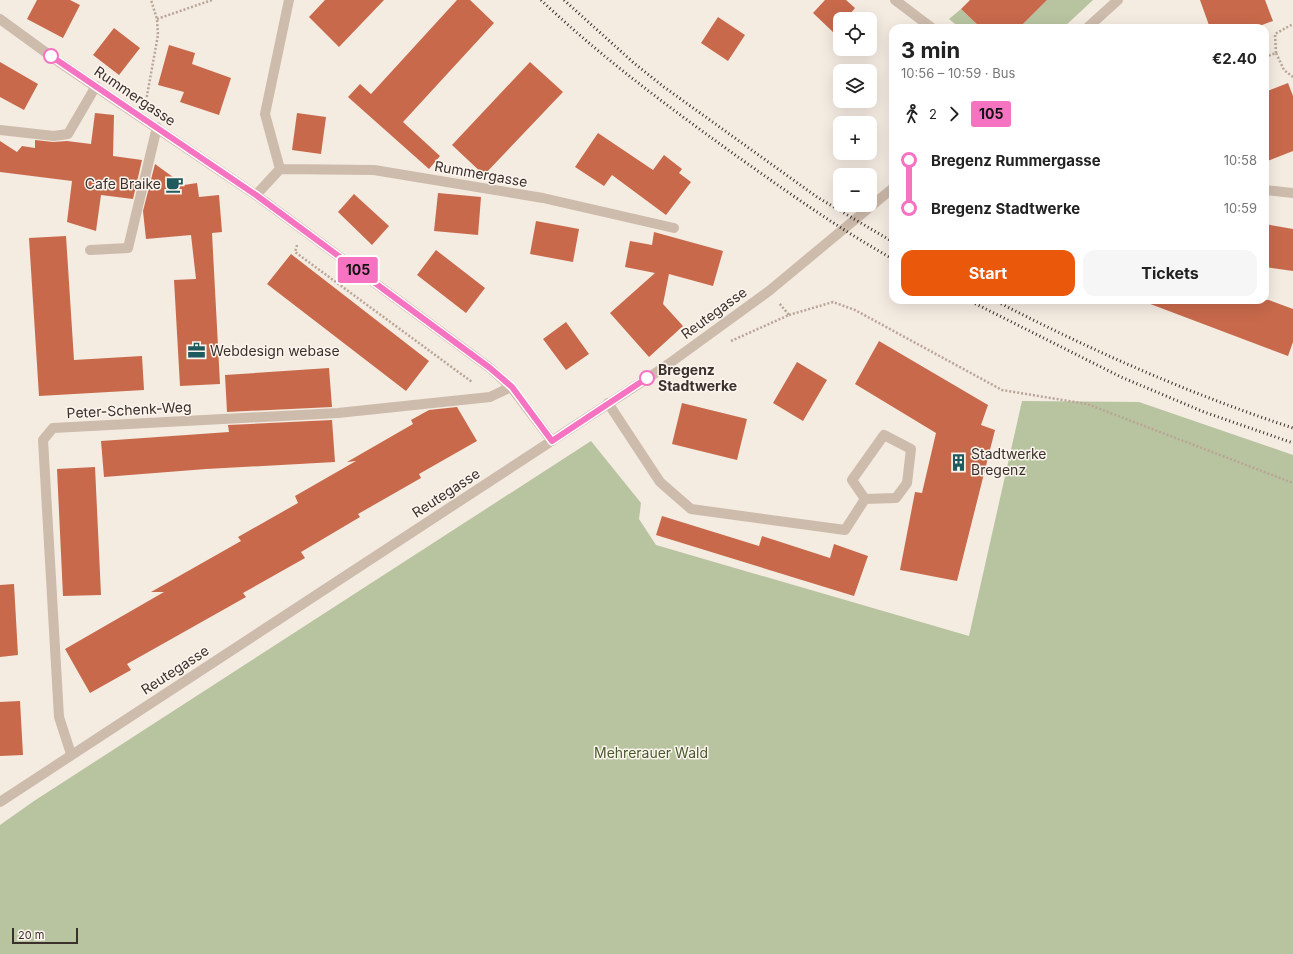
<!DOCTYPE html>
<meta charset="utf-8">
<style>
:root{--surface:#fff;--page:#f6f6f6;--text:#222;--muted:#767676;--accent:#ea580c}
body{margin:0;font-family:Inter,sans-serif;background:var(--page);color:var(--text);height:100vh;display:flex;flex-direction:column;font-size:15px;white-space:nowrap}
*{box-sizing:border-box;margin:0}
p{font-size:13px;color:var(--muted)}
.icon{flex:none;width:22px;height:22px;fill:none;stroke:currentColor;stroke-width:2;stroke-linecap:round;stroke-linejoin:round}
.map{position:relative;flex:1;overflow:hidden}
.sheet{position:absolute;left:889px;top:24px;width:380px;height:280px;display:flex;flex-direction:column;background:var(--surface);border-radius:12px;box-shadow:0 4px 16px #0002}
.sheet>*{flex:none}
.badge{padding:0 8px;border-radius:3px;font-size:14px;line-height:26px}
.tools{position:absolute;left:833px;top:12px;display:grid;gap:8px}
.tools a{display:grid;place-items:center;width:44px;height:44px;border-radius:8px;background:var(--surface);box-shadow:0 4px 16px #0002;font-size:20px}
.scale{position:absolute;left:12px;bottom:10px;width:66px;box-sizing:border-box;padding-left:4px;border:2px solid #3b302b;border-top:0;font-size:11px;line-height:14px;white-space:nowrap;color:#3b302b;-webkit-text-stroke:3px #fbf5ee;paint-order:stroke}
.map>.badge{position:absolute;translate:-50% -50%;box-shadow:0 0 0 2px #fff}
.legs{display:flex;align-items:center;gap:6px;height:44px;padding:0 12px;font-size:13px}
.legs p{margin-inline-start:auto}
.summary{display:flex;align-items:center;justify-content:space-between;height:68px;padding:0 12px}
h1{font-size:22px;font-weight:700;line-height:30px}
.button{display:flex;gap:8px;margin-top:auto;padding:8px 12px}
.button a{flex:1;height:46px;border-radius:12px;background:var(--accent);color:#fff;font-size:16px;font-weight:700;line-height:46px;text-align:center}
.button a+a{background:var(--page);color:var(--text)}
ul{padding:0 12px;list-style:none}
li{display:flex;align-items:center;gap:14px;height:48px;font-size:15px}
li i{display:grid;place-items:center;width:6px;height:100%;margin:0 5px;background:currentColor}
li i::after{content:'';width:10px;height:10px;margin:-5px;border:3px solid;border-radius:50%;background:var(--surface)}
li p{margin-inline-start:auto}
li:first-child i{background:linear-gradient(#0000 50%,currentColor 0)}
li:last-child i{background:linear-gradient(currentColor 50%,#0000 0)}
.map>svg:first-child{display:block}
.green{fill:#b8c4a0}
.building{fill:#c8694b}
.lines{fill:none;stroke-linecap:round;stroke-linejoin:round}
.path{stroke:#b9a596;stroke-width:2.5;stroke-dasharray:2 2;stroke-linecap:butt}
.service{stroke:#cdbbac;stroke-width:10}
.minor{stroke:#cdbbac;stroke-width:10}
.tertiary{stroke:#cdbbac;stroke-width:10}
.rail{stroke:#3b302b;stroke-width:3;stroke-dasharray:1 3;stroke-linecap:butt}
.line-1-casing{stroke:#fff;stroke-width:9}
.line-1{stroke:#f573c0;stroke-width:6}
.stop-1-dot{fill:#fff;stroke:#f573c0;stroke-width:2}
.labels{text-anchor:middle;stroke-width:3;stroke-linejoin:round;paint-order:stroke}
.street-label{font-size:14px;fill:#3b302b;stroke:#fbf5ee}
.poi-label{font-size:14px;fill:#3b302b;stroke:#fbf5ee;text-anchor:start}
.stop-label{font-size:14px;font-weight:bold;fill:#3b302b;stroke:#fbf5ee;text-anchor:start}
.park-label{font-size:14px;fill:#4a5a2e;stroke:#fbf5ee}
</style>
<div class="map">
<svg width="1293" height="954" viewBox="0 0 1293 954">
<rect width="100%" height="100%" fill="#f4ebe1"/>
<!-- green -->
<path class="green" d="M1047 0H1093L1063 28H1019Z
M961 9 981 28H960L949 19Z
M1022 401 1139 402 1293 455V954H0V825L34 801 591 441 641 503 639 519 656 545 969 636Z"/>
<!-- building -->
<path class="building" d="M37 0H70L80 5 63 38 27 19Z
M325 0H384L339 47 309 17Z
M457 0H470L494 23 403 122 440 156 429 169 348 97 360 84 371 94Z
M825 0H846L855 8 846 19H840V25L833 32 813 13Z
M970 0H1047L1019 28H981L961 9Z
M1200 0H1265L1273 21 1254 28H1210Z
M718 17 745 35 728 61 701 43Z
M114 28 140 48 119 75 93 55Z
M169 45 195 53 192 64 231 78 219 115 180 102 184 92 158 85Z
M0 62 38 84 24 110 0 97Z
M530 62 563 92 484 175 452 145Z
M1288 83 1293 96V151L1265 162V92Z
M95 113 114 115 113 156 142 160 133 199 101 195 96 231 67 222 72 181 0 172V141L17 152 22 146 35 148V140L53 142 67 141 91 144Z
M297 113 326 117 321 154 292 150Z
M598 133 653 170 664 155 682 169 679 173 691 182 666 215 612 175 604 186 575 167Z
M155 164 184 185 197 183 199 197 219 195 222 232 212 233 220 384 180 386 174 280 196 279 191 235 146 239 143 211Z
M438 193 481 197 478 235 434 231Z
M354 194 389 226 372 245 338 212Z
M536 221 579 229 573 262 530 254Z
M1265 224 1293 229V271L1265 267Z
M654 232 723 251 713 286 669 274 663 304 683 326 649 357 610 313 655 273 625 267 630 241 652 245Z
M66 236 74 360 142 356 144 390 39 396 29 238Z
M436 250 485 288 466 313 417 275Z
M291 254 429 361 406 391 267 284Z
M1145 300H1269L1293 309V342L1288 356 1145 302Z
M566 322 589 354 566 370 543 339Z
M879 341 988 405 981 425 995 430 957 581 900 570 915 492 922 493 936 433 855 384Z
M797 362 827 380 803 421 773 403Z
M329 368 332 407 227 412 225 375Z
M682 403 747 419 737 460 672 444Z
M457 407 477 441 419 474 421 478 358 514 360 517 301 552 305 558 243 593 246 597 127 664 131 670 90 693 65 649 164 592H151L241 541 238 537 298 503 295 496 356 461 347 462 413 424 411 420 429 410Z
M332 420 335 462 206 469 104 477 101 441 229 432 228 425Z
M95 467 101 595 63 596 57 469Z
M662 516 759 546 762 536 830 558 834 544 868 556 854 596 656 535Z
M14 584 18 655 0 657V585Z
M20 701 23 755 0 756V702Z"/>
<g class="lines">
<!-- path -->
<path class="path" d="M157 19 212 0
M1276 53 1275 34 1293 24
M1265 57 1276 53 1284 70 1293 77
M146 101 158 35 157 19 151 0
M297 245 295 252 472 382
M789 315 833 302 855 310 1002 390 1087 404 1293 483
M731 341 789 315 779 303"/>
<!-- service -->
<path class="service" d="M0 130 54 136 68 134 96 86
M90 250 128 248 157 127
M608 403 660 482 691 509 845 530 865 499 896 498 907 483 911 449 884 435 852 480 865 499
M71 754 59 717 43 440 53 428 338 413 490 397 511 387"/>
<!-- minor -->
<path class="minor" d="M895 0 932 28
M0 19 59 62 256 195 490 368 511 387 552 441
M280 169 374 170 543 198 674 228
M1265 190 1293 193
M256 195 280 169 265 114 289 0"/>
<!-- tertiary -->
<path class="tertiary" d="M1087 28 1118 0
M0 802 663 368 769 291 893 188"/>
<!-- rail -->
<path class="rail" d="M541 0C602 58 670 108 738 157 789 193 839 229 893 259
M564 0 635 64 664 87 817 197 893 242
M968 300 1121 377 1204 412 1293 443
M994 300C1090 350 1190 394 1293 428"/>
</g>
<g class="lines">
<defs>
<path id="line-1" d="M51 56 256 195 490 368 512 387 552 441 647 378"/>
</defs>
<!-- line-1 casing -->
<use href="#line-1" class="line-1-casing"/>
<!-- line-1 -->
<use href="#line-1" class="line-1"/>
</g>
<!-- icons -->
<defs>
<symbol id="cafe-bare" viewBox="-9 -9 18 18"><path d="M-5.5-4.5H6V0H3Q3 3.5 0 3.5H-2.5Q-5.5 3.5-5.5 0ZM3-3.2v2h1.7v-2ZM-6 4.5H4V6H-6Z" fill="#1f5a5e" stroke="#fbf5ee" stroke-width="2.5" paint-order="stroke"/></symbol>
<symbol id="office-bare" viewBox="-9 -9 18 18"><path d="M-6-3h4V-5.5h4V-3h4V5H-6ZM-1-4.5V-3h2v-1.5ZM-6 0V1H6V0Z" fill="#1f5a5e" stroke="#fbf5ee" stroke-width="2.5" paint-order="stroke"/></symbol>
<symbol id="building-bare" viewBox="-9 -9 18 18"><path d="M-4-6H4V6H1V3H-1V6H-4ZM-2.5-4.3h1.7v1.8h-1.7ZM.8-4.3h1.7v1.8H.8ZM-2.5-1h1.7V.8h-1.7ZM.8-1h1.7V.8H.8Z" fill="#1f5a5e" stroke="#fbf5ee" stroke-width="2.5" paint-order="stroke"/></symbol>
</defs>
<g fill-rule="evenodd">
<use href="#cafe-bare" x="162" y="172" width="25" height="25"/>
<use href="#office-bare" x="184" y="338" width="25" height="25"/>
<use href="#building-bare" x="946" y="450" width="25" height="25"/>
</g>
<!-- markers -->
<g class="stop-1-dot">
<circle cx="51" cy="56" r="7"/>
<circle cx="647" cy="378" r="7"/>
</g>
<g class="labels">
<!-- street labels -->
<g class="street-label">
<text transform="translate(135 96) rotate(34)" y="5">Rummergasse</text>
<text transform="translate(481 174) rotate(10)" y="5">Rummergasse</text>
<text transform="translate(714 313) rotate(-36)" y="5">Reutegasse</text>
<text transform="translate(129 410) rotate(-3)" y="5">Peter-Schenk-Weg</text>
<text transform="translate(446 493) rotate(-33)" y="5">Reutegasse</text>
<text transform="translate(175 670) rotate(-33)" y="5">Reutegasse</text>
</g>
<!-- poi labels -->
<g class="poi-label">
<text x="161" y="189" text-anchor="end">Cafe Braike</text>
<text x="210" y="356">Webdesign webase</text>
<text x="971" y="459">Stadtwerke<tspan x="971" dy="16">Bregenz</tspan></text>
</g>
<!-- stop labels -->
<g class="stop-label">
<text x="658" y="375">Bregenz<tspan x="658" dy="16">Stadtwerke</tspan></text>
</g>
<!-- park labels -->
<g class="park-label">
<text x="651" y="758">Mehrerauer Wald</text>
</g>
</g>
</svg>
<div class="tools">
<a><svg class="icon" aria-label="locate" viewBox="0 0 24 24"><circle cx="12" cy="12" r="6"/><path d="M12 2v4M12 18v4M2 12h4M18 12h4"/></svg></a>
<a><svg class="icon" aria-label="layers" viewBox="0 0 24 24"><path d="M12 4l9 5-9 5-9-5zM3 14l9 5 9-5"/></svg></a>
<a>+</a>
<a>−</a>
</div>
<div class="scale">20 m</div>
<b class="badge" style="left:358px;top:270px;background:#f573c0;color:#111">105</b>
<section class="sheet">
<div class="summary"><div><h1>3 min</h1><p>10:56 – 10:59 · Bus</p></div><b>€2.40</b></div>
<div class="legs"><svg class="icon" aria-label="walk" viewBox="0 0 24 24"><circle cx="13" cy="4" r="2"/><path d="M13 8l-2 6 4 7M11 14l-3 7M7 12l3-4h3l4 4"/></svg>2<svg class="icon" aria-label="forward" viewBox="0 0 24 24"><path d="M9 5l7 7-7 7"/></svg><b class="badge" style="background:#f573c0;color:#111">105</b></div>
<ul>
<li><i style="color:#f573c0"></i><b>Bregenz Rummergasse</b><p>10:58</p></li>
<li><i style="color:#f573c0"></i><b>Bregenz Stadtwerke</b><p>10:59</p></li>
</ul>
<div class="button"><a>Start</a><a>Tickets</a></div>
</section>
</div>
